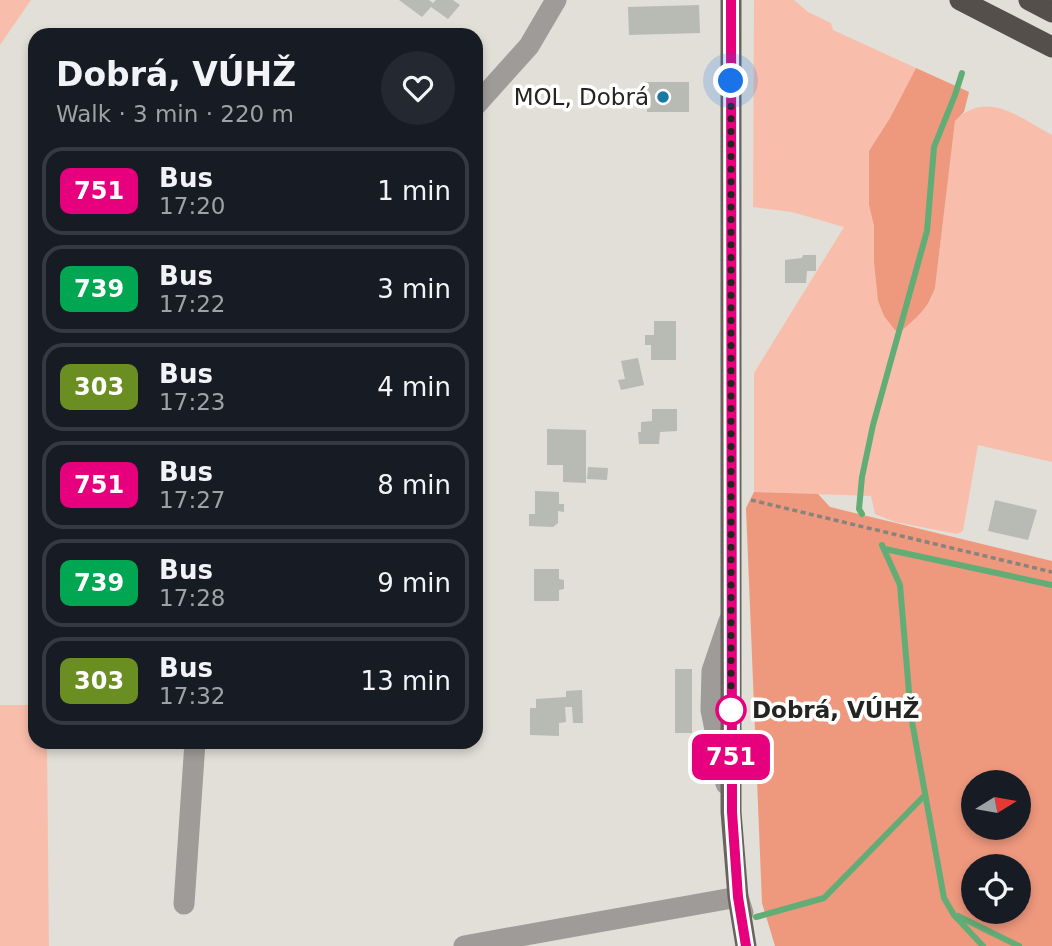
<!DOCTYPE html>
<meta charset="utf-8">
<style>
:root{--surface:#171b24;--page:#242831;--text:#f1f3f6;--muted:#9ea1a6;--line:#363941}
body{margin:0;font-family:"DejaVu Sans",sans-serif;background:var(--page);color:var(--text);height:100vh;display:flex;flex-direction:column;font-size:26px;white-space:nowrap}
*{box-sizing:border-box;margin:0}
p{font-size:23px;color:var(--muted)}
.icon{flex:none;width:38px;height:38px;fill:none;stroke:currentColor;stroke-width:2;stroke-linecap:round;stroke-linejoin:round}
.map{position:relative;flex:1;overflow:hidden}
.sheet{position:absolute;left:28px;top:28px;width:455px;height:721px;display:flex;flex-direction:column;background:var(--surface);border-radius:21px;box-shadow:0 4px 10px #0003}
.sheet>*{flex:none}
.badge{padding:0 14px;border-radius:10px;font-size:24px;line-height:46px}
.needle{width:46px;rotate:79deg}
.buttons{position:absolute;left:961px;top:770px;display:grid;gap:14px}
.buttons a{display:grid;place-items:center;width:70px;height:70px;border-radius:50%;background:var(--surface);box-shadow:0 4px 10px #0003;font-size:35px}
.you{position:absolute;width:35px;height:35px;margin:-18px;border:5px solid #fff;border-radius:50%;background:#1a73e8;box-shadow:0 0 0 10px #1a73e833}
.map>.badge{position:absolute;translate:-50% -50%;box-shadow:0 0 0 4px #fff}
.round{display:grid;place-items:center;flex:none;width:74px;height:74px;border-radius:37px;background:var(--page)}
.overview{display:flex;align-items:center;justify-content:space-between;height:119px;padding:0 28px}
h1{font-size:33px;font-weight:700;line-height:52px}
ul{padding:0;list-style:none}
li{display:flex;align-items:center;gap:21px;height:88px;margin:0 14px 10px;padding:0 14px;border:4px solid var(--line);border-radius:21px}
li div{flex:1}
li b{display:block;font-size:26px}
li em{font-style:normal}
li .badge{min-width:77px;font-weight:700;text-align:center}
.map>svg:first-child{display:block}
.green{fill:#f9beab}
.forest{fill:#ee987d;fill-rule:evenodd}
.lines{fill:none;stroke-linecap:round;stroke-linejoin:round}
.stream{stroke:#62ad76;stroke-width:6}
.building{fill:#b8bbb3}
.path{stroke:#85847e;stroke-width:3.5;stroke-dasharray:5 3.5;stroke-linecap:butt}
.minor{stroke:#9e9b98;stroke-width:21}
.major{stroke:#68635e;stroke-width:21}
.highway{stroke:#544f4a;stroke-width:21}
.line-casing{stroke:#fff;stroke-width:16}
.line{stroke:#e6007e;stroke-width:10}
.walk{stroke:#242421;stroke-width:7;stroke-dasharray:0 12.6}
.poi-dot{fill:#1a78a5;stroke:#fff;stroke-width:2.5}
.stop-dot{fill:#fff;stroke:#e6007e;stroke-width:3.5}
.labels{text-anchor:middle;stroke-width:7;stroke-linejoin:round;paint-order:stroke}
.poi-label{font-size:23px;fill:#242421;stroke:#fff;text-anchor:end}
.stop-label{font-size:23px;font-weight:bold;fill:#242421;stroke:#fff;text-anchor:start}
</style>
<div class="map">
<svg width="1052" height="946" viewBox="0 0 1052 946">
<rect width="100%" height="100%" fill="#e1dfd7"/>
<!-- green -->
<path class="green" d="M0 0H31L0 45Z
M754 0H794L808 12 831 23 833 30 916 68 890 118 869 151V205L874 226V263L878 301 884 316 931 300 935 288 955 121C987 89 1020 118 1052 135V462L978 445 963 531 957 534 895 522 875 514 871 496 754 492V373L844 227 792 212 753 207Z
M0 705H35V742H47L49 946H0Z"/>
<!-- forest -->
<path class="forest" d="M916 68 969 92 964 112 955 121 935 288C928 309 916 318 900 332L895 330 884 316 878 301 874 263V226L869 205V151L890 118Z
M754 492 818 494 830 507 1052 561V946H775L762 903 746 508ZM973 782H1018V828H973ZM973 866H1018V912H973Z"/>
<g class="lines">
<!-- stream -->
<path class="stream" d="M862 514 859 509 862 477 873 425 927 231 934 147 955 95 962 73
M882 545 900 585 911 716 944 898 954 915 983 946
M885 549 1052 585
M958 916 1019 946
M756 917 824 898 925 795"/>
</g>
<!-- building -->
<path class="building" d="M399 0H429L433 3 436 0H453L460 5 448 19 431 7 422 17Z
M699 5 700 33 629 35 628 7Z
M646 82H689V112H647Z
M803 255H816V271H807L806 283H785V260L802 258Z
M654 321H676V360H651V345H645V335H654Z
M638 358 644 385 621 390 618 380 625 379 621 361Z
M652 409H677V431L660 432 659 444H639L638 432H641V422L652 421Z
M547 429 586 430V483L563 482V465H547Z
M588 467 608 468 607 480 587 479Z
M535 491 559 492V504H564V512L558 511V523L553 527 529 526V514H535Z
M995 500 1037 510 1028 540 988 531Z
M534 569H559V579L564 580V589L559 590V601H534Z
M675 669H692V733H675Z
M582 690 583 723H573L572 707H565L566 722 559 723V736L530 735V708H536V699L566 697V691Z"/>
<g class="lines">
<!-- path -->
<path class="path" d="M751 500 1052 572"/>
<!-- minor -->
<path class="minor" d="M476 105 529 46 556 0
M726 784 711 710 712 671 729 621
M184 904 195 742
M464 946 738 897 743 913"/>
<!-- major -->
<path class="major" d="M731 0V812L738 897 746 946"/>
<!-- highway -->
<path class="highway" d="M960 0 1052 47
M1029 0 1052 12"/>
</g>
<g class="lines">
<defs>
<path id="line" d="M731 0 732 812 738 897 746 946"/>
</defs>
<!-- line casing -->
<use href="#line" class="line-casing"/>
<!-- line -->
<use href="#line" class="line"/>
<!-- walk -->
<path class="walk" d="M731 81V710"/>
</g>
<!-- markers -->
<circle class="poi-dot" cx="663" cy="97" r="7"/>
<circle class="stop-dot" cx="731" cy="710" r="14"/>
<g class="labels">
<!-- poi labels -->
<g class="poi-label">
<text x="649" y="105">MOL, Dobrá</text>
</g>
<!-- stop labels -->
<g class="stop-label">
<text x="752" y="718">Dobrá, VÚHŽ</text>
</g>
</g>
</svg>
<div class="buttons">
<a><svg class="needle" viewBox="-14 -14 28 28"><path d="M0-13l5 13h-10z" fill="#e53935"/><path d="M0 13l5-13h-10z" fill="#9ea1a6"/></svg></a>
<a><svg class="icon" aria-label="locate" viewBox="0 0 24 24"><circle cx="12" cy="12" r="6"/><path d="M12 2v4M12 18v4M2 12h4M18 12h4"/></svg></a>
</div>
<div class="you" style="left:731px;top:81px"></div>
<b class="badge" style="left:731px;top:757px;background:#e6007e;color:#fff">751</b>
<section class="sheet">
<div class="overview"><div><h1>Dobrá, VÚHŽ</h1><p>Walk · 3 min · 220 m</p></div><a class="round"><svg class="icon" aria-label="heart" viewBox="0 0 24 24"><path d="M12 20l-8-8c-3-5 5-10 8-4 3-6 11-1 8 4z"/></svg></a></div>
<ul>
<li><span class="badge" style="background:#e6007e;color:#fff">751</span><div><b>Bus</b><p>17:20</p></div><em>1 min</em></li>
<li><span class="badge" style="background:#00a651;color:#fff">739</span><div><b>Bus</b><p>17:22</p></div><em>3 min</em></li>
<li><span class="badge" style="background:#6b8e23;color:#fff">303</span><div><b>Bus</b><p>17:23</p></div><em>4 min</em></li>
<li><span class="badge" style="background:#e6007e;color:#fff">751</span><div><b>Bus</b><p>17:27</p></div><em>8 min</em></li>
<li><span class="badge" style="background:#00a651;color:#fff">739</span><div><b>Bus</b><p>17:28</p></div><em>9 min</em></li>
<li><span class="badge" style="background:#6b8e23;color:#fff">303</span><div><b>Bus</b><p>17:32</p></div><em>13 min</em></li>
</ul>
</section>
</div>
